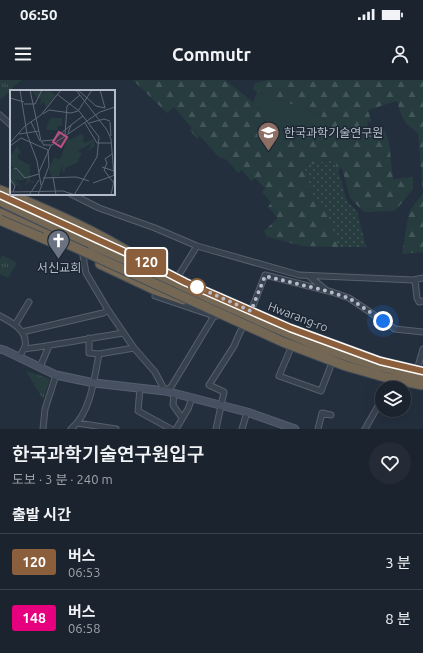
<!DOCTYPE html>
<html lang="ko">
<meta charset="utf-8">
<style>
:root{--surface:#1b232e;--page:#242b36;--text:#f1f3f6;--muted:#a0a4aa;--line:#39404a}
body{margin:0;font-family:Ubuntu,"Noto Sans KR",sans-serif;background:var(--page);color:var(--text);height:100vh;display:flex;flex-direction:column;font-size:15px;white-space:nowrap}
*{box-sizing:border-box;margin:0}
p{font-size:13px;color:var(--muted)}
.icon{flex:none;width:22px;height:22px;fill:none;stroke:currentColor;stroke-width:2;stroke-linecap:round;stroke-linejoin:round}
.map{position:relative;height:349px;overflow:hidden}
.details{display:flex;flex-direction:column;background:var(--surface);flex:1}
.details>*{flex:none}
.badge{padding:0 8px;border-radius:3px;font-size:14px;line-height:26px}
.tools{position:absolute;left:375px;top:301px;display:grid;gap:8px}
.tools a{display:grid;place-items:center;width:36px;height:36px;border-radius:50%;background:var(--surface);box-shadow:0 4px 16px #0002,0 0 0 1px var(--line);font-size:20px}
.you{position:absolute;width:20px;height:20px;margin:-10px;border:3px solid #fff;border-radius:50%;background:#1a73e8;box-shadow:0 0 0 6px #1a73e833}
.map>.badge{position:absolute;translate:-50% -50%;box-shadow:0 0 0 2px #fff}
h2{padding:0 12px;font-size:15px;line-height:36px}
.round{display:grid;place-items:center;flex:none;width:42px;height:42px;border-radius:21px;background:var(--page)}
.overview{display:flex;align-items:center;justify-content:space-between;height:68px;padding:0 12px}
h1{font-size:19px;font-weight:600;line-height:30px}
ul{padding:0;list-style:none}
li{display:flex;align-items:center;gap:12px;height:56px;padding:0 12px;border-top:1px solid var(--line)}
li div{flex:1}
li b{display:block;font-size:15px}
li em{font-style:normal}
li .badge{min-width:44px;font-weight:700;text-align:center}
.status{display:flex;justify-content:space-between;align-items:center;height:28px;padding:0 20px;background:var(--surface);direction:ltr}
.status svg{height:11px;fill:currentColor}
header{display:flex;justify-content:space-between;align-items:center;height:52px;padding:0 12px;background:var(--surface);font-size:18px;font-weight:600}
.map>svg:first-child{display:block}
.grass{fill:url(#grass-dots)}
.forest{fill:url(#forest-firs)}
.park{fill:url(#park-tufts)}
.garden{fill:#263c3f}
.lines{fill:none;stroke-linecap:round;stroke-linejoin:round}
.street-casing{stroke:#565f6c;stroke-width:7}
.secondary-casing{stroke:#565f6c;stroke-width:9}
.primary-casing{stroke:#414a57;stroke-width:10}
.highway-casing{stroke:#434c59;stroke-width:11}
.street{stroke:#38414e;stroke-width:5}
.secondary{stroke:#465061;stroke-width:7}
.primary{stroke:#56606e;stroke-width:8}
.highway{stroke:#746855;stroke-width:9}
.highway-bridge-casing{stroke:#434c59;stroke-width:11;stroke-linecap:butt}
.highway-bridge{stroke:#746855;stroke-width:9}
.line-casing{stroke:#fff;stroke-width:9}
.line{stroke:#8b5e3c;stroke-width:6}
.walk{stroke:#b4bcc9;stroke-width:4;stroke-dasharray:0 7.2}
.stop-dot{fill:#fff;stroke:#8b5e3c;stroke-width:2}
.labels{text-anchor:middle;stroke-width:3;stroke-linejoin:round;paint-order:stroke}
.poi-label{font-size:12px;fill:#b4bcc9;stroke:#1d2633;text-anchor:start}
.street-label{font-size:12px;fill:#b4bcc9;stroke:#1d2633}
.inset-road{fill:none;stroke:#5e6776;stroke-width:1}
.view{fill:#bd5182;fill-opacity:0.15;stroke:#bd5182;stroke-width:2}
.inset-edge{fill:none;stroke:#b4bcc9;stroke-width:2}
</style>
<div class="status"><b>06:50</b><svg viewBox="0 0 49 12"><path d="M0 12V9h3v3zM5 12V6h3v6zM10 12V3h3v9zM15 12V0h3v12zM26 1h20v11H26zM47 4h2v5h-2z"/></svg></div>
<header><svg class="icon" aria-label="menu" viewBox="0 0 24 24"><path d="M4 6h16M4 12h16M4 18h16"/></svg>Commutr<svg class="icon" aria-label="person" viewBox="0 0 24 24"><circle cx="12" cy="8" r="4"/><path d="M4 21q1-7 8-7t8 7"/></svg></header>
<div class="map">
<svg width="423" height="349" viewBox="0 0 423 349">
<defs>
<pattern id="grass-dots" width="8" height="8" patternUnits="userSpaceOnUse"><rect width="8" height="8" fill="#263c3f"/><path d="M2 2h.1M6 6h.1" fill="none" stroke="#435659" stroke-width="1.8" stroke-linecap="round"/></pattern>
<pattern id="forest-firs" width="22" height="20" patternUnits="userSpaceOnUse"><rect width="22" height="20" fill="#263c3f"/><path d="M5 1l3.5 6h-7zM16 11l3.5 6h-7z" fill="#435659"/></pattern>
<pattern id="park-tufts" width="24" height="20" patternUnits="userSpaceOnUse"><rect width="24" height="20" fill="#263c3f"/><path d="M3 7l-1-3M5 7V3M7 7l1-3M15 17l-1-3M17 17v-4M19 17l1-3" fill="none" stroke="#435659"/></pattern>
</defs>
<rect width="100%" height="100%" fill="#242f3e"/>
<!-- grass -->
<path class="grass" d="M335 79 347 121 357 131 366 167H338L325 130 315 121 303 86Z"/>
<!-- forest -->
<path class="forest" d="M133 0H225L253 22 274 55 322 35 257 12 253 9 255 3 268 0H423V172L402 174 409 132 423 113 418 54C414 49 409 47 406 43 401 37 399 28 397 21L368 30 371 41 367 43 371 54 384 49 389 62 393 99 413 97V109L395 131 364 132 350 118 342 88 337 90 335 79 304 86 315 121 325 130 338 167 302 166 267 157 264 151 278 138 268 127 271 123 262 112 265 109 255 98 251 101 242 90 238 93 227 80 219 77 200 56 197 59 190 50 192 48 174 27 167 33Z"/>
<!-- park -->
<path class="park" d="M0 0H5L13 9 0 20Z
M2 175 17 183 8 198 0 194V179Z
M26 291 50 299 43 319Z"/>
<!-- garden -->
<path class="garden" d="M4 0H22L11 9Z
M257 12 322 35 319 44 287 60 274 55 253 22Z"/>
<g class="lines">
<defs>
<path id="street" d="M0 35 11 45
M71 114 99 128 155 148 197 166
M82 170 86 193 108 230 134 268 155 292 165 311 171 307 214 236
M309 196 326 210
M177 198 197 166 299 195 413 200 423 198
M415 200 417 218 419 222 423 221
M155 216 214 236H217
M251 231 265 195 332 212 349 218 395 249 423 252
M0 236C11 242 28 250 25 266 24 269 21 274 19 277
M15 245 29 222
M22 252 103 233 108 230
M89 258V273L99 274 134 268
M293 263 279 296 321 311 333 280
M24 269C57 265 90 258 123 253
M40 287 49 266
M417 290 423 269
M140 308 138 331 171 349
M388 308 393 298
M174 313 173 325 182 338
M77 343 116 349
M43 349 45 329 56 295
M71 349C91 332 94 299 99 274
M176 349 188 329 192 318
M216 349 224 312 209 305 234 266 240 252 246 243
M242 349 247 332
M318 349 322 333 331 335
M365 349 382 319"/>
<path id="secondary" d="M0 269 4 270 56 295 94 303 165 311 185 316 247 332 295 349"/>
<path id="primary" d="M0 115 104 162
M59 155 120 183
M133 175 185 202 290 248 380 281 423 291"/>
<path id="highway" d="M0 110C47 130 95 150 138 178
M0 121 92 165
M0 133 48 155
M100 184 155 210 184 220"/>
</defs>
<!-- street casing -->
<use href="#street" class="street-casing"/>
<!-- secondary casing -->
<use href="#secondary" class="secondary-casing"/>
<!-- primary casing -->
<use href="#primary" class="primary-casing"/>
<!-- highway casing -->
<use href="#highway" class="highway-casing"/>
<!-- street -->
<use href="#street" class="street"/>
<!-- secondary -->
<use href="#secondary" class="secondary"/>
<!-- primary -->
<use href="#primary" class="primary"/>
<!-- highway -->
<use href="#highway" class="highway"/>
<defs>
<path id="highway-bridge" d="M0 140 54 163
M48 155 283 262 346 286 388 298 423 305
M92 165C141 186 189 209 238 231 297 258 358 285 423 296"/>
</defs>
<!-- highway-bridge casing -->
<use href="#highway-bridge" class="highway-bridge-casing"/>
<!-- highway-bridge -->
<use href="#highway-bridge" class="highway-bridge"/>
</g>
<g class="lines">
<defs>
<path id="line" d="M0 115 138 178 185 202 290 248 380 281 423 291"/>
</defs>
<!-- line casing -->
<use href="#line" class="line-casing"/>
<!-- line -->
<use href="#line" class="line"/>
<!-- walk -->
<path class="walk" d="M197 207 251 231 265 196 327 211 349 218 383 241"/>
</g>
<!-- icons -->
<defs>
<symbol id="university-pin" viewBox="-11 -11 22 30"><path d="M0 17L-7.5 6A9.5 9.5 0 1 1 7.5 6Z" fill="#8d6e63" stroke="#1d2633"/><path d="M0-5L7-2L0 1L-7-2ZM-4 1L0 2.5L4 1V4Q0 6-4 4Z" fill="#fff"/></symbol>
<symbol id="church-pin" viewBox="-11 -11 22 30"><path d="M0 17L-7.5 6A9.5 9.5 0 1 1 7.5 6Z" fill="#6b7280" stroke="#1d2633"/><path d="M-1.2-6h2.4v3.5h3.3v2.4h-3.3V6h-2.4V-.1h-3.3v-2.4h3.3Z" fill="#fff"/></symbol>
</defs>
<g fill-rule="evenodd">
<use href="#university-pin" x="256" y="40" width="25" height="34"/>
<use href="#church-pin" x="46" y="148" width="25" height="34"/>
</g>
<!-- markers -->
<circle class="stop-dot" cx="197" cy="207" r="8"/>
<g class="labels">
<!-- poi labels -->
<g class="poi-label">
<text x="284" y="57">한국과학기술연구원</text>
<text x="59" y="192" text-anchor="middle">서신교회</text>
</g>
<!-- street labels -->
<g class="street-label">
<text transform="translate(298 237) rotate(21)" y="4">Hwarang-ro</text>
</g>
</g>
<!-- overview -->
<g transform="translate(10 10)">
<rect width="105" height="105" fill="#242f3e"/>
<path d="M22 0H33L34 4 35 0H38L46 5 36 17 34 12 30 15 31 8H27ZM42 28H52V36H48L47 40H36L39 30ZM71 44 74 45 73 53 84 49 85 56 78 61 82 53 68 61 72 64 68 69 69 72 55 78V82H52L53 74 50 82 39 80 44 68 50 70 52 65 57 48 61 50ZM7 56 11 63 7 65 8 69 20 75V91H24L23 94 20 91 15 96 18 88 9 91 6 89 5 90 11 96V101L9 95 5 96 0 91V80L4 77 1 76 0 67Z" fill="#263c3f"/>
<path d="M57 47 61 50 64 47 67 55 56 70 55 76H51L49 86 42 87 39 80 41 74 44 68 50 69 52 65Z" fill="#263c3f"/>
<path class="inset-road" d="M10 0 17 44 27 71 31 95M20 0 26 28M66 0 97 40 101 49 104 85M68 0 86 16 95 18 90 0M48 5 69 21 89 47 87 67 64 105M0 8 14 12M14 14H25L32 0M33 24 39 20 61 23 68 21 82 0M26 28 31 51 34 55M21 32 30 51M100 32 101 46M75 33 87 53H101M79 33 94 29 100 31M58 43 61 35 73 26M9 44 29 41M55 45 57 16 70 5M32 51 43 50 61 35M0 53 15 36 31 25 51 0M33 55H42L90 22 105 17M0 56 11 48 38 60 39 76 28 105M102 64 95 69 97 73 94 80 103 92M92 77 104 81M4 79 6 78 15 88 29 84M29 82 41 55M43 87 46 105M33 88 66 87 79 91M0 89 5 96 3 102M83 93 105 85M0 102 53 101 65 105M19 105 29 90M101 105 105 86"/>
<path class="view" d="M49 42 57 47 51 57 43 52Z"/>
<rect width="105" height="105" class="inset-edge"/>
</g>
</svg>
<div class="tools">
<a><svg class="icon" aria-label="layers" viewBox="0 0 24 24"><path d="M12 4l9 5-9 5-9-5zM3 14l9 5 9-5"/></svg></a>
</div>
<div class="you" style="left:383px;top:241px"></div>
<b class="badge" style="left:146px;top:182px;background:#8b5e3c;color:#fff">120</b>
</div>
<section class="details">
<div class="overview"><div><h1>한국과학기술연구원입구</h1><p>도보 · 3 분 · 240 m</p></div><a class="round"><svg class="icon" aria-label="heart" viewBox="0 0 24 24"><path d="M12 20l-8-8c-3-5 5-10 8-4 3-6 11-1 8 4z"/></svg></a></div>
<h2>출발 시간</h2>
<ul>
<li><span class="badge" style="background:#8b5e3c;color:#fff">120</span><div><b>버스</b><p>06:53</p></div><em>3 분</em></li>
<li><span class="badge" style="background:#e6007e;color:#fff">148</span><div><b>버스</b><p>06:58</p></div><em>8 분</em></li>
</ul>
</section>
